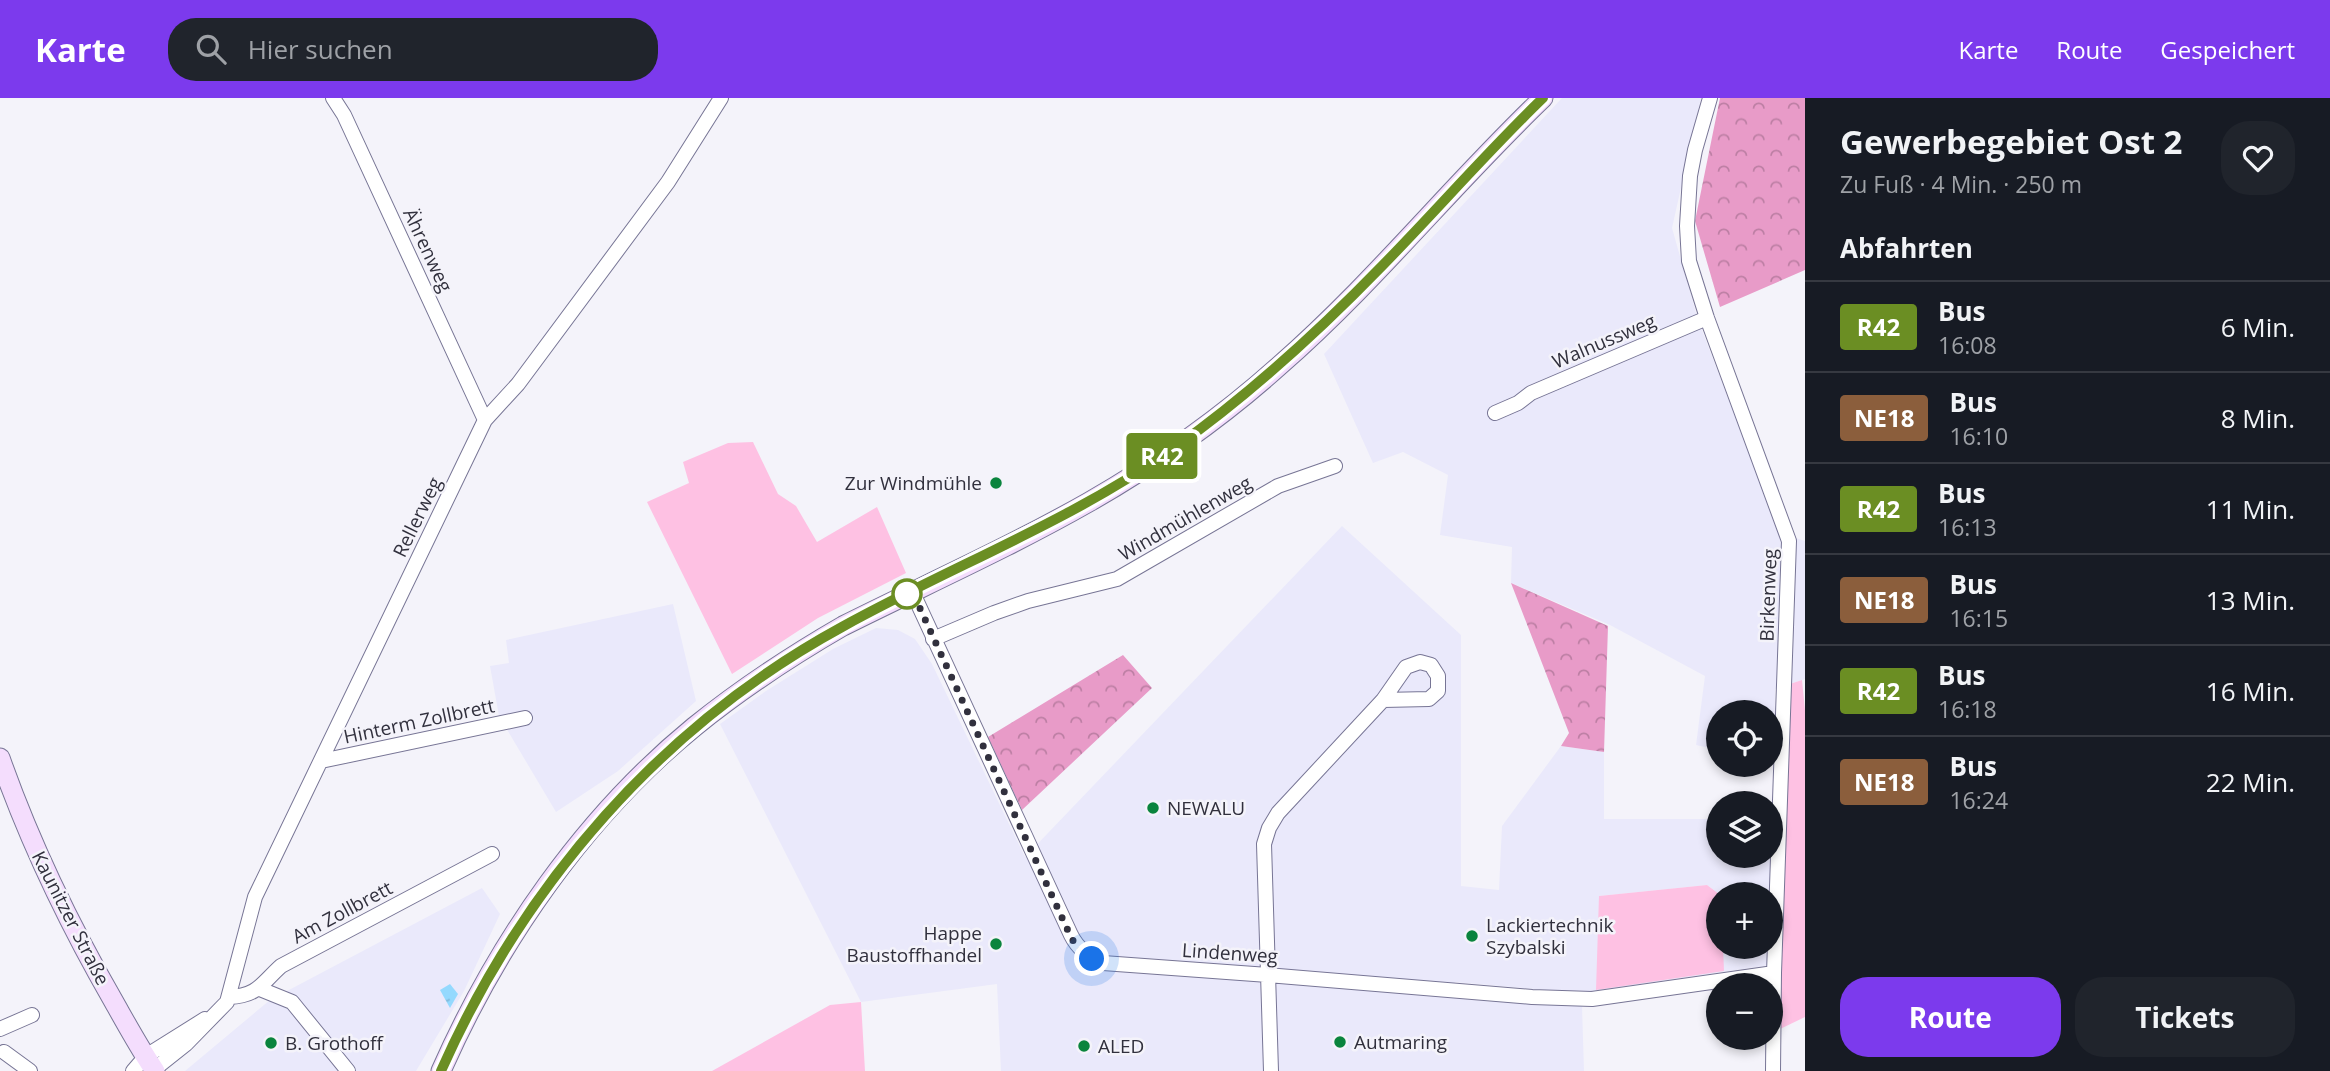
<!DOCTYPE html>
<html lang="de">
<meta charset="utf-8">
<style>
:root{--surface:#171b24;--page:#20242c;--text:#f1f3f6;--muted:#9ea1a6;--line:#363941;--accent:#7c3aed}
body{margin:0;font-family:"Open Sans",sans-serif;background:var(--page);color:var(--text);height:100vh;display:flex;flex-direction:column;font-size:26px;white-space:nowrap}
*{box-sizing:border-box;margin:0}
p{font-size:23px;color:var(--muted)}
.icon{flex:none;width:38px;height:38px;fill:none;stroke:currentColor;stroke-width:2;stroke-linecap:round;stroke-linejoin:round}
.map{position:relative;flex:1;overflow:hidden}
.details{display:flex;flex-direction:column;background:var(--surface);width:525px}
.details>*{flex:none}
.badge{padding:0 14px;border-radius:5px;font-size:24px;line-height:46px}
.controls{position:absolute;left:1706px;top:602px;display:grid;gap:14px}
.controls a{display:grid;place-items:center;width:77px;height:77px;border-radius:50%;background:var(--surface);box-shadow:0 4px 10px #0003;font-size:35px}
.you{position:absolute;width:35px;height:35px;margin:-18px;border:5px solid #fff;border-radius:50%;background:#1a73e8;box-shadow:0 0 0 10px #1a73e833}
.map>.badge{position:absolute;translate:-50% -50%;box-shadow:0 0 0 4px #fff}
h2{padding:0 35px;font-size:26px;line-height:63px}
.round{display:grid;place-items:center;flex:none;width:74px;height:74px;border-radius:28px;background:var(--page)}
.summary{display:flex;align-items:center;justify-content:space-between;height:119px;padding:0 35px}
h1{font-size:33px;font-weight:700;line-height:52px}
.primary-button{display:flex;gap:14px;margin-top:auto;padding:14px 35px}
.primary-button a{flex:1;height:80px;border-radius:28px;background:var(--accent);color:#fff;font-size:28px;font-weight:700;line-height:80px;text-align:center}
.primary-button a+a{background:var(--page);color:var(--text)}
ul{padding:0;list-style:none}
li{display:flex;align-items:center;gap:21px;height:91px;padding:0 35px;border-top:2px solid var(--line)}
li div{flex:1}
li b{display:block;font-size:26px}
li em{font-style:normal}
li .badge{min-width:77px;font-weight:700;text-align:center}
header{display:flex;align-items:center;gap:42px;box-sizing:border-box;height:98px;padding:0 35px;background:var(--accent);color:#fff}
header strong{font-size:33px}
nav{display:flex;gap:38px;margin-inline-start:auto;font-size:24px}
.search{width:490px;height:63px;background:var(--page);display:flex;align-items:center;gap:18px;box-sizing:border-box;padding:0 24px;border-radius:28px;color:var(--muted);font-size:26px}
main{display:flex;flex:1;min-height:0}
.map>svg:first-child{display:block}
.built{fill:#eae9fb}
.grass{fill:#fec1e3}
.forest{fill:url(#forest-crowns)}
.water{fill:url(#water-ripples)}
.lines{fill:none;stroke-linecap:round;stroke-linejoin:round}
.minor-casing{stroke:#777595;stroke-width:16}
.secondary-casing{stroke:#777595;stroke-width:21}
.minor{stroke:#fff;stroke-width:14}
.secondary{stroke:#f4ddfd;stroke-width:19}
.line-casing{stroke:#fff;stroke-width:16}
.line{stroke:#6b8e23;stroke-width:10}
.walk{stroke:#31303d;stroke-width:7;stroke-dasharray:0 12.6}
.poi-dot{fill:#0a843d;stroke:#f4f3fa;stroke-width:2.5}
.stop-dot{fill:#fff;stroke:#6b8e23;stroke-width:3.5}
.labels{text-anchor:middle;stroke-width:5;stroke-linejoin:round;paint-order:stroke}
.street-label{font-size:19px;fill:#31303d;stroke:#f4f3fa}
.poi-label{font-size:19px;fill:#31303d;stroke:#f4f3fa;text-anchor:start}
</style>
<header>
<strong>Karte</strong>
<div class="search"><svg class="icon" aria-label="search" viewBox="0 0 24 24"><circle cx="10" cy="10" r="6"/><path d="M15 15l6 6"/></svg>Hier suchen</div>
<nav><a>Karte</a><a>Route</a><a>Gespeichert</a></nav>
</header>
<main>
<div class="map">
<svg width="1805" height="973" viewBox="0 0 1805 973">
<defs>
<pattern id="forest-crowns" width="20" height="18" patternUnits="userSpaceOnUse" patternTransform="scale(1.75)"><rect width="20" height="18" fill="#e89bc8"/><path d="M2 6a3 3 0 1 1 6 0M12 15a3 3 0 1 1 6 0" fill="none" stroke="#bd7fa4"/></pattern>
<pattern id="water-ripples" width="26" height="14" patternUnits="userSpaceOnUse" patternTransform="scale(1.75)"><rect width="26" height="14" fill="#94d9fe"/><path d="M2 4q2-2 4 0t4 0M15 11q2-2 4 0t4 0" fill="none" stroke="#80bbdb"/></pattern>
</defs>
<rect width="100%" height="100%" fill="#f4f3fa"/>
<!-- built -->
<path class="built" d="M1562 0H1701L1672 130 1698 222 1780 435 1805 443V581L1775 591 1774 665 1771 664V614H1718V652L1696 647 1705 578 1610 527 1511 485 1512 449 1440 437 1448 377 1403 354 1373 365 1324 256Z
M1342 428 1461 537V788L1499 792 1502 728 1561 648 1604 654V721H1718V758H1771L1772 722 1771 796H1719L1707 787 1599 798 1723 873V849H1770V867L1579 895 1455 884 1456 900 1483 903 1582 908 1584 973H1001L997 886 861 904 720 626 766 593 833 551 876 530 898 532 915 541 932 566 1025 759Z
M673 506 696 603 618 673 556 714 499 618 490 568 509 565 506 542Z
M482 790 500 816 464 893 416 973H185L270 902Z"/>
<!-- grass -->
<path class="grass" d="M753 344 778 396 796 408 817 444 877 409 906 475 818 520 732 576 647 404 689 385 683 364 728 345Z
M1802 582 1805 612V919L1776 933 1784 588Z
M1707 787 1719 796 1718 849H1723L1724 873 1596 892 1599 798Z
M861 904 865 973H712L830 907Z"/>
<!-- forest -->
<path class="forest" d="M1720 0H1805V172L1720 209 1695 123Z
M1511 485 1608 528 1604 654 1561 648 1569 635Z
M1123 557 1152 590 1022 712 988 639Z"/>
<!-- water -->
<path class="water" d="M450 886 458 896 450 910 440 892Z"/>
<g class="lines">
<defs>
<path id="minor" d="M333 0 344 17 485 322
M1710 0 1695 52 1690 78 1687 128 1689 163 1707 220 1789 443 1774 875 1773 973
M1495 315 1518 305 1531 295 1707 220
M912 493 1071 837C1078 851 1088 859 1103 865L1268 877 1532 899 1592 901 1774 875
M933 541 994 515 1028 503 1117 481 1278 388 1335 368
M321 663 525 620
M260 891 292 904 348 973
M229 899C258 898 262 885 281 868L492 756
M0 931 32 917
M4 954 30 973
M133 973 146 958 205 921
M152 973 186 946 227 904 255 799 485 322 518 286 668 84 721 0
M1271 973 1264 746 1269 730 1278 715 1383 602 1406 569 1420 564 1431 567 1438 578V593L1429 601 1383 602"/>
<path id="secondary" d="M0 660C30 745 69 826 114 904 127 927 140 951 155 973
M441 973C498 844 584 719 694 629 741 591 791 558 843 528 925 487 1010 449 1089 404 1157 365 1221 320 1279 268 1374 185 1452 87 1543 0"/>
</defs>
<!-- minor casing -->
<use href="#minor" class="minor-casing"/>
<!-- secondary casing -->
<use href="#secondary" class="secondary-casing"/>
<!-- minor -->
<use href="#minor" class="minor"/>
<!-- secondary -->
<use href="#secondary" class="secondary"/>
</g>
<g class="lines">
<defs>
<path id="line" d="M441 973C524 786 662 627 842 529 952 468 1069 424 1173 351 1249 297 1317 235 1382 168 1436 113 1487 54 1543 0"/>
</defs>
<!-- line casing -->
<use href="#line" class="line-casing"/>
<!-- line -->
<use href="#line" class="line"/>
<!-- walk -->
<path class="walk" d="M907 496 912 493 1070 837 1076 848 1092 861"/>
</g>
<!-- markers -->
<g class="poi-dot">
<circle cx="996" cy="385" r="7"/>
<circle cx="1153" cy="710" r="7"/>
<circle cx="1472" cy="838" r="7"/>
<circle cx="996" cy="846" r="7"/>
<circle cx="1340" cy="944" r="7"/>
<circle cx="271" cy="945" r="7"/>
<circle cx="1084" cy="948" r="7"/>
</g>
<circle class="stop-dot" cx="907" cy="496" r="14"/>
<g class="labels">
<!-- street labels -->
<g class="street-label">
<text transform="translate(428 152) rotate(65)" y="7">Ährenweg</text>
<text transform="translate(1604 243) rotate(-23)" y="7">Walnussweg</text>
<text transform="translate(417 419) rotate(-64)" y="7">Rellerweg</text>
<text transform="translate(1185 420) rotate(-30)" y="7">Windmühlenweg</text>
<text transform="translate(1768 497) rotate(-88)" y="7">Birkenweg</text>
<text transform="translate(419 623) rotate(-12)" y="7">Hinterm Zollbrett</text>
<text transform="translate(342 814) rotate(-28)" y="7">Am Zollbrett</text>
<text transform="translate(71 820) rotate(63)" y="7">Kaunitzer Straße</text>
<text transform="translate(1230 855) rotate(4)" y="7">Lindenweg</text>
</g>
<!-- poi labels -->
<g class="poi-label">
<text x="982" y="392" text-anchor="end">Zur Windmühle</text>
<text x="1167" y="717">NEWALU</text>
<text x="1486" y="834">Lackiertechnik<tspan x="1486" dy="22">Szybalski</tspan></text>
<text x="982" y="842" text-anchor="end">Happe<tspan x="982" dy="22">Baustoffhandel</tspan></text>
<text x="1354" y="951">Autmaring</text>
<text x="285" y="952">B. Grothoff</text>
<text x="1098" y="955">ALED</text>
</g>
</g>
</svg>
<div class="controls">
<a><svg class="icon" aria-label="locate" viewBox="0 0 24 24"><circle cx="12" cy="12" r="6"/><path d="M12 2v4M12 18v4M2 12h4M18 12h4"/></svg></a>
<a><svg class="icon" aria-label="layers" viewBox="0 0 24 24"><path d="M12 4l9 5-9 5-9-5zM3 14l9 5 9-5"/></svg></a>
<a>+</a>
<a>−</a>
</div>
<div class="you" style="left:1092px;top:861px"></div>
<b class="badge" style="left:1162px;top:358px;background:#6b8e23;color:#fff">R42</b>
</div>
<section class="details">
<div class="summary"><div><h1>Gewerbegebiet Ost 2</h1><p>Zu Fuß · 4 Min. · 250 m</p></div><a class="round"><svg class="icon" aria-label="heart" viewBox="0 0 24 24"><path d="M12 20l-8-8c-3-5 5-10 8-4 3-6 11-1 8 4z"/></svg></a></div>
<h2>Abfahrten</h2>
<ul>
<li><span class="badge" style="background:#6b8e23;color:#fff">R42</span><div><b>Bus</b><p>16:08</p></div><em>6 Min.</em></li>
<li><span class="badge" style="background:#8b5e3c;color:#fff">NE18</span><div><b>Bus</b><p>16:10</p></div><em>8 Min.</em></li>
<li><span class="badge" style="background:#6b8e23;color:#fff">R42</span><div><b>Bus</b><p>16:13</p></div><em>11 Min.</em></li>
<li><span class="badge" style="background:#8b5e3c;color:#fff">NE18</span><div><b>Bus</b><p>16:15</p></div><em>13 Min.</em></li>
<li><span class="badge" style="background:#6b8e23;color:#fff">R42</span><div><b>Bus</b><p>16:18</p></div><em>16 Min.</em></li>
<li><span class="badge" style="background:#8b5e3c;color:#fff">NE18</span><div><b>Bus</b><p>16:24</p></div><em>22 Min.</em></li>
</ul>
<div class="primary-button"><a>Route</a><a>Tickets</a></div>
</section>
</main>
